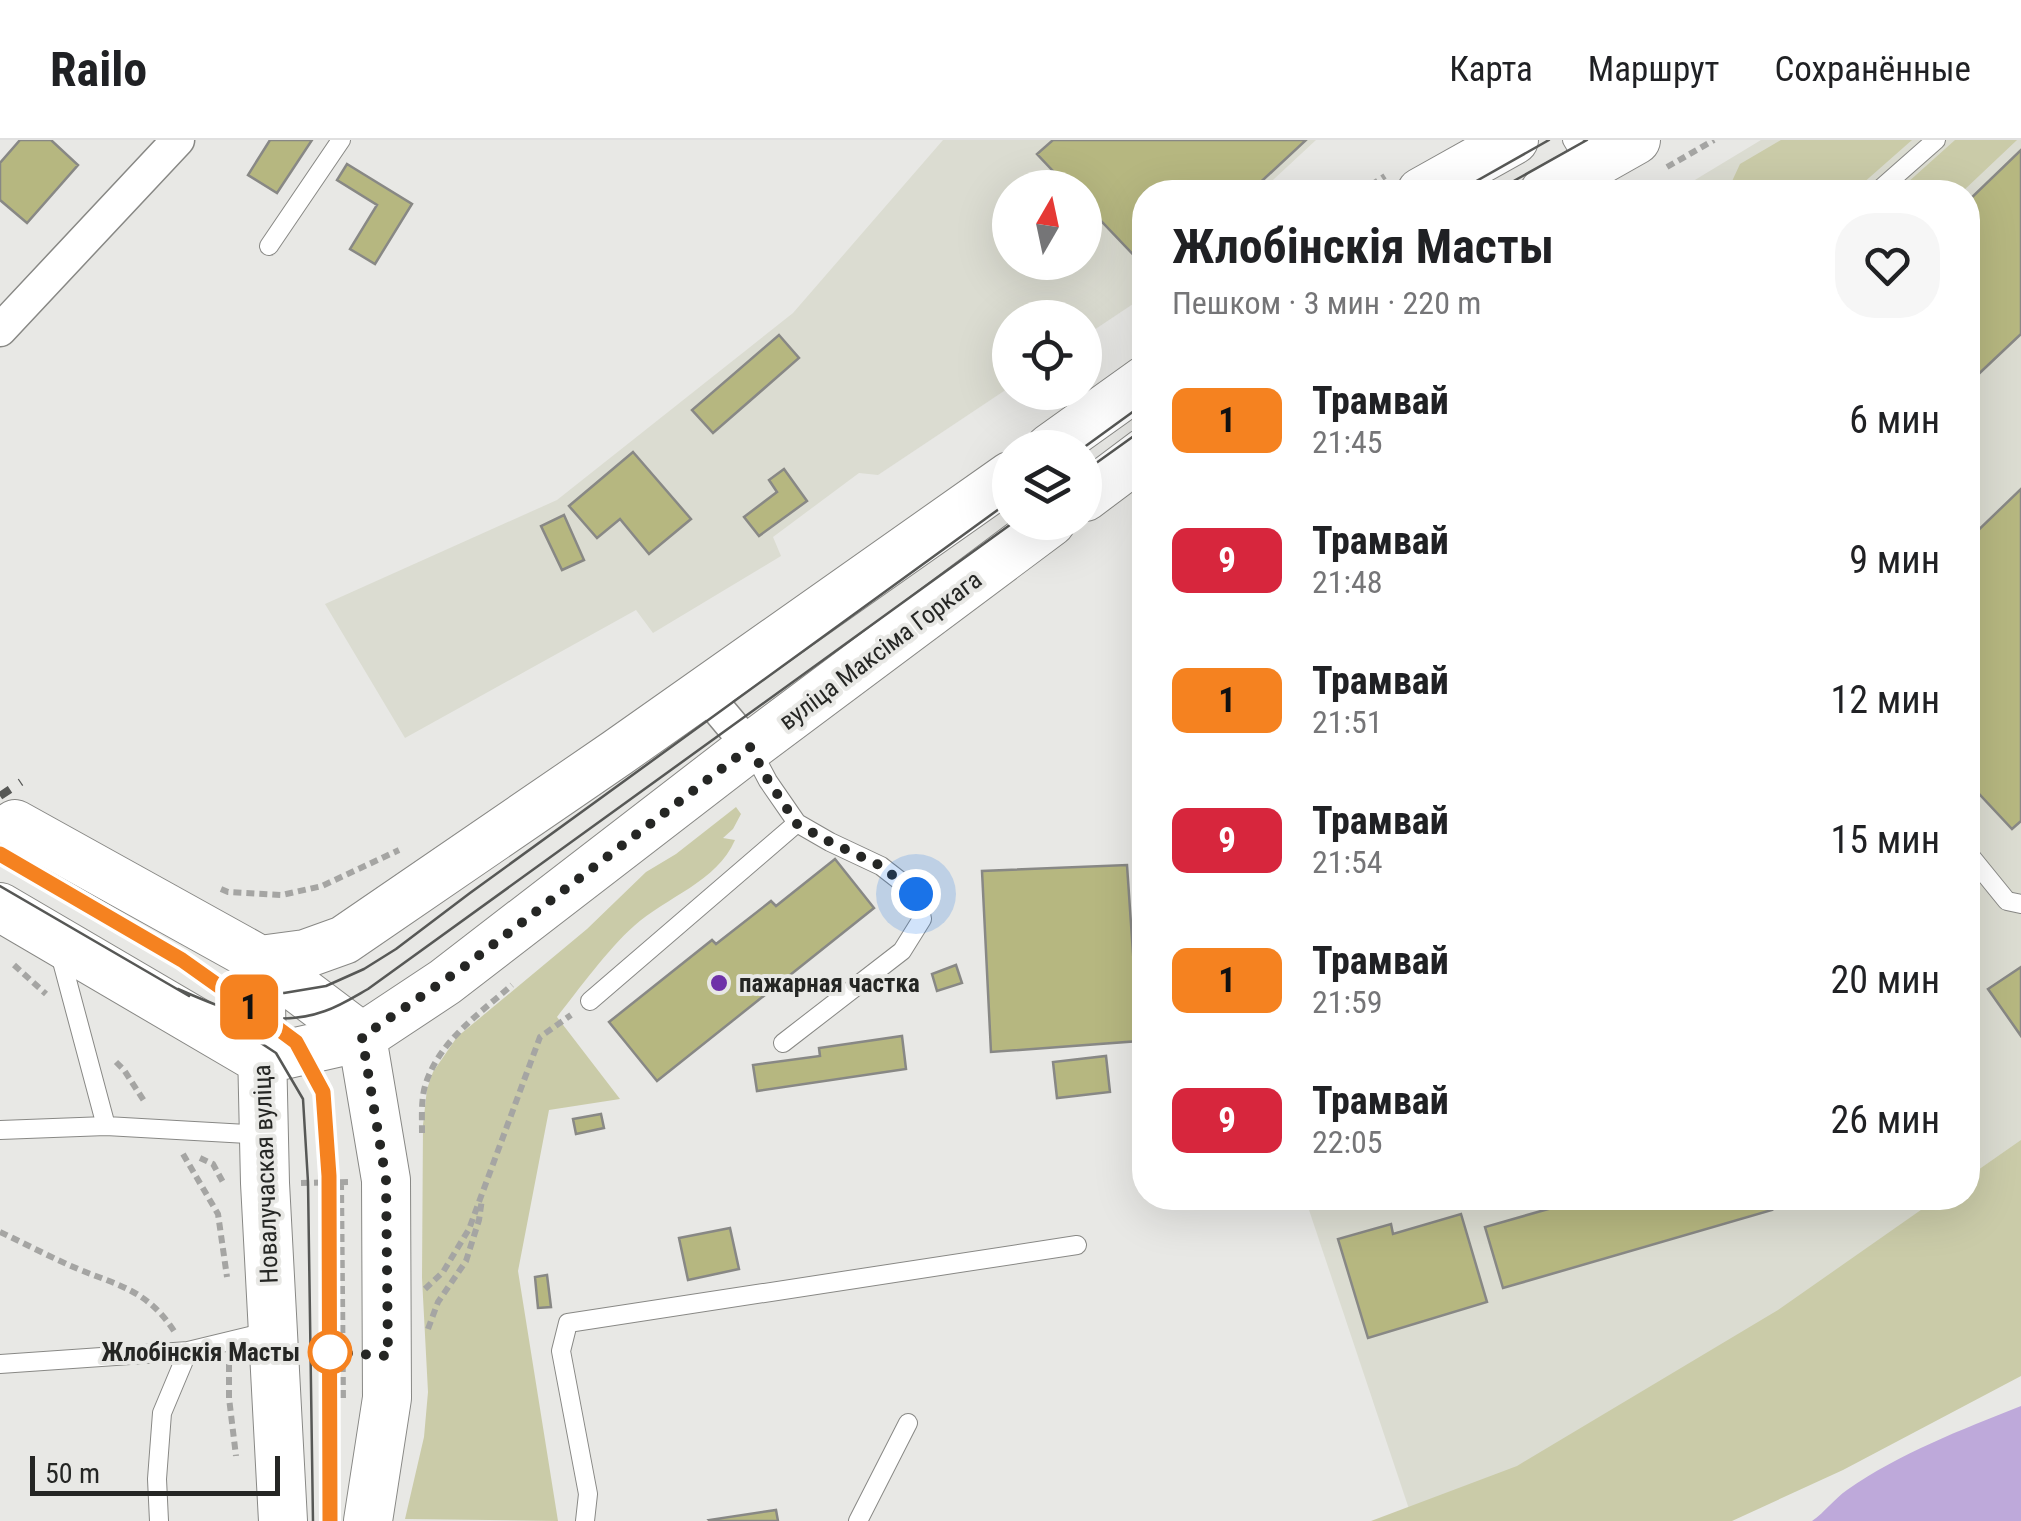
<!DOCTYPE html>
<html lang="ru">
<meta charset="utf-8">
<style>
:root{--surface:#fff;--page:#f6f6f6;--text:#202124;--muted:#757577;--line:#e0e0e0}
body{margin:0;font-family:"Roboto Condensed",sans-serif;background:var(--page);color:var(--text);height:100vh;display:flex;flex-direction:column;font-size:38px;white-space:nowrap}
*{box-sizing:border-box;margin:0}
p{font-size:32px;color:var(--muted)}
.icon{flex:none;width:55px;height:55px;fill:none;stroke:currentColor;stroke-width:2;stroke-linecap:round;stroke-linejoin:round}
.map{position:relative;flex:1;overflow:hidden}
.panel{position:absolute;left:1132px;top:40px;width:848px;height:1030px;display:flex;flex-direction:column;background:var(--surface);border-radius:40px;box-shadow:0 10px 40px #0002}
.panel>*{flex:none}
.badge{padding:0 20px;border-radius:15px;font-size:35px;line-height:65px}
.needle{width:65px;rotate:9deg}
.controls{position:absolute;left:992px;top:30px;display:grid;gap:20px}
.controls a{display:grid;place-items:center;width:110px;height:110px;border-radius:50%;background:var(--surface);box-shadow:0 10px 40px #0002;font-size:50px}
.scale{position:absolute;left:30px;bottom:25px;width:250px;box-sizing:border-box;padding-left:10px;border:5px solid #252624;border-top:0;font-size:28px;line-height:35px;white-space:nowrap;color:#252624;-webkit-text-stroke:8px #e8e8e5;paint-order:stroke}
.you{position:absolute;width:50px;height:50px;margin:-25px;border:8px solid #fff;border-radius:50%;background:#1a73e8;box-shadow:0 0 0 15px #1a73e833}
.map>.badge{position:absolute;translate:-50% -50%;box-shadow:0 0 0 5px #fff}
.round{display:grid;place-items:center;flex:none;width:105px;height:105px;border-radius:40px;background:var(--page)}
.summary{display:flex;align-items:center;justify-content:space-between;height:170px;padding:0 40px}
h1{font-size:48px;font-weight:700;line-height:75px}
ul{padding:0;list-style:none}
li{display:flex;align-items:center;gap:30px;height:140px;padding:0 40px}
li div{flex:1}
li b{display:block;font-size:38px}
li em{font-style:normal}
li .badge{min-width:110px;font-weight:700;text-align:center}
header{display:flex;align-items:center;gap:60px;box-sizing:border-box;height:140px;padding:0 50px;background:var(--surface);border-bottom:2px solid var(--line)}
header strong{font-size:48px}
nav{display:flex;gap:55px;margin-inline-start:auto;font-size:35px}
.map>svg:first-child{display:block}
.built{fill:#dbdcd1;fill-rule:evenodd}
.green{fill:#cacba8}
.water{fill:#bea9da}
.building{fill:#b6b780;stroke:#888885;stroke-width:2.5}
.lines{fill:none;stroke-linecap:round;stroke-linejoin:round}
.service-casing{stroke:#888885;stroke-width:20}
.minor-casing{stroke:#888885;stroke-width:35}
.secondary-casing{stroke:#888885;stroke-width:50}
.path{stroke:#a5a5a3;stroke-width:6;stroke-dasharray:8 5;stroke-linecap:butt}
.service{stroke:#fff;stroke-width:18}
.minor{stroke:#fff;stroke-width:32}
.secondary{stroke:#fff;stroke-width:48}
.tram{stroke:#575856;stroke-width:2.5}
.rail{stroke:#575856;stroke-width:8;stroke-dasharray:12 12;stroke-linecap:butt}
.line-casing{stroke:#fff;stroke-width:22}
.line{stroke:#f58220;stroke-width:15}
.walk{stroke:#252624;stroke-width:10;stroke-dasharray:0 18}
.poi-dot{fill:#6f32a8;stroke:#e8e8e5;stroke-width:4}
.stop-dot{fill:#fff;stroke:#f58220;stroke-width:5}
.labels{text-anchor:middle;stroke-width:8;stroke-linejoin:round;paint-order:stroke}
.street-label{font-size:25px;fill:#252624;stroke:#e8e8e5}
.poi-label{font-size:25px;font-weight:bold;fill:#252624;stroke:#e8e8e5;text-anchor:start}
.stop-label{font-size:25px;font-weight:bold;fill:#252624;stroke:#e8e8e5;text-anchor:end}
</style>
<header>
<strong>Railo</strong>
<nav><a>Карта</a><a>Маршрут</a><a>Сохранённые</a></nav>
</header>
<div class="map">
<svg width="2021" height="1381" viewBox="0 0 2021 1381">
<rect width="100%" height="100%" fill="#e8e8e5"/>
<!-- built -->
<path class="built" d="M943 0H1316L1260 52H1145V156L1085 196V178H1010V247L878 335 859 333 773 397 781 416 653 493 636 470 405 598 325 464 557 360 793 173ZM1010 48H1085V122H1010Z
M1761 0H2021V1003L1968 1041V52H1675Z
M1145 700V844L1133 708Z
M1305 1058H1945L1780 1175 1524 1326 1412 1378Z"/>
<!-- green -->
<path class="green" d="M1781 0H1912L1853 52H1727L1740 24Z
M1955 0H2017L1962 52H1897Z
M736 667 741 674 733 689 723 698 735 700C717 742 666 757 634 786 608 809 579 849 557 877L620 959 549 970 518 1131 558 1381 405 1379 424 1297 428 1252 422 1138 423 985 427 949 433 932 457 897 587 789 646 732 676 714Z
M2021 1000V1236L1843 1330 1732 1381H1371L1517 1326 1778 1170 1938 1058H1968V1037Z"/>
<!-- water -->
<path class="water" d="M2021 1266V1381H1812C1825 1372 1834 1359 1847 1350 1900 1313 1961 1290 2021 1266Z"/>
<!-- building -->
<path class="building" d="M20 0H51L78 25 27 83 0 60V23Z
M270 0H312L277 53 248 35Z
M1053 0H1306L1250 52H1145V127L1085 64V48H1069L1037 14Z
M2021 10V194L1968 244V61Z
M347 24 412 64 375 124 350 109 377 65 337 40Z
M779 195 799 218 713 293 692 270Z
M633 312 691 379 649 414 620 379 597 398 569 366Z
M784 329 807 361 759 396 744 377 777 352 769 340Z
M2021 349V681L2012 689 1968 642V400Z
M564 375 584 420 562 430 541 386Z
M835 719 874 768 657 941 609 882 712 800 716 804 771 761 776 766Z
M1127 725 1139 901 991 912 982 731Z
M956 825 962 843 937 851 932 834Z
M2021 827V896L1988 849Z
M902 896 906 929 757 951 753 925 820 916 819 908Z
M1106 916 1110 952 1057 958 1053 922Z
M601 974 604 988 576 994 573 979Z
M1587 1058H1768L1772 1070 1503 1148 1485 1087Z
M1461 1074 1487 1162 1368 1198 1338 1099 1391 1084 1393 1094Z
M730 1088 739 1129 688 1140 679 1098Z
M547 1135 551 1167 538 1168 535 1137Z
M776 1370 778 1381H710L709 1380Z"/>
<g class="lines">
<defs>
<path id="service" d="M1572 0 1603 52
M1877 52 1936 0
M269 106 341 0
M1968 713 2007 761 2021 764
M60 814 106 986
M590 861 797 683 768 641 750 607
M783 903 902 811 922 779 917 754 881 726 830 702 797 683
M0 990 106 986 263 995
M0 1224 188 1211 271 1191
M159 1381 157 1339 162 1273 188 1211
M585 1381 588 1354 561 1211 568 1183 1077 1105
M858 1381 908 1283"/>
<path id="minor" d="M0 190 178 0
M703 551 750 607"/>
<path id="secondary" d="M1421 52 1514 0
M1544 52 1636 0
M1050 308 1145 240
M1085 357 1145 312
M15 684 260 820 362 897 386 1040 387 1258 368 1381
M0 767 261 920 362 897 445 842 750 607 1051 382
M260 820 305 814 344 800 617 613 1010 336
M260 820 265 1043 283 1381"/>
</defs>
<!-- service casing -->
<use href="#service" class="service-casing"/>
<!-- minor casing -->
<use href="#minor" class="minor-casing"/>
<!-- secondary casing -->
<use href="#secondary" class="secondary-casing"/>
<!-- path -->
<path class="path" d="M1667 27 1714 0
M1360 52 1385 36
M221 749 228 752 282 755 322 746 399 710
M14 825 46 854
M116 922 124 930 146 964
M422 993C422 978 421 960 425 946 438 902 479 874 512 845
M183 1014 218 1074 227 1137
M200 1018 213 1024 224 1044
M341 1042 343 1261
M301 1043 349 1042
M0 1092C26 1104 52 1118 78 1129 120 1146 148 1151 174 1191
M425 1149 443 1132 469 1089 540 897 571 875
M428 1189 438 1162 466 1121 479 1080 482 1059
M229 1224V1258L236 1316"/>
<!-- service -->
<use href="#service" class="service"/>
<!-- minor -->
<use href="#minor" class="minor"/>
<!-- secondary -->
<use href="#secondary" class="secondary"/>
<!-- tram -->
<path class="tram" d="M1457 52 1549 0
M1494 52 1587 0
M1083 308 1145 263
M1085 331 1145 288
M0 714 232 847 284 853 326 846 364 829 396 809 470 753 1010 361
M0 746 189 856
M178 849C226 870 273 890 325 871 340 866 354 857 368 849L1014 382
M218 875 276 913 303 959 308 1042 313 1381
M265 879 296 903 323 952 329 1036 330 1381"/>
<!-- rail -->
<path class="rail" d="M0 656 21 642"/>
</g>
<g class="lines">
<defs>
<path id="line" d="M0 714 182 820 261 876 296 902 323 952 329 1036 330 1381"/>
</defs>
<!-- line casing -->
<use href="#line" class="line-casing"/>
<!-- line -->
<use href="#line" class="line"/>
<!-- walk -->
<path class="walk" d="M330 1212 388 1216 386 1040 362 897 464 827 750 607 768 640 797 684 830 702 881 726 916 754"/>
</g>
<!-- markers -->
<circle class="poi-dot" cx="719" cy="843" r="10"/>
<circle class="stop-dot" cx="330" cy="1212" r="20"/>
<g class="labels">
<!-- street labels -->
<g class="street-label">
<text transform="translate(880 510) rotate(-37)" y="9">вуліца Максіма Горкага</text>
<text transform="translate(265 1034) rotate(-92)" y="9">Новалучаская вуліца</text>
</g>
<!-- poi labels -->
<g class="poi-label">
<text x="739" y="852">пажарная частка</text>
</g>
<!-- stop labels -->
<g class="stop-label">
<text x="300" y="1221">Жлобінскія Масты</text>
</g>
</g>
</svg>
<div class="controls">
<a><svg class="needle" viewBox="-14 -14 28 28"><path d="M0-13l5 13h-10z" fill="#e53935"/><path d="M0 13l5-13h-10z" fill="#757577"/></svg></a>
<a><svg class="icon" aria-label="locate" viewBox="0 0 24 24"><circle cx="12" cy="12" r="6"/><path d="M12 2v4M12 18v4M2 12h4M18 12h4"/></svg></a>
<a><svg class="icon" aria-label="layers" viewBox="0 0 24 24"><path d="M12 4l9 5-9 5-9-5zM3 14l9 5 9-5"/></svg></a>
</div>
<div class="scale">50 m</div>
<div class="you" style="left:916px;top:754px"></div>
<b class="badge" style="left:249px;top:867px;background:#f58220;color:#111">1</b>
<section class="panel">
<div class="summary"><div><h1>Жлобінскія Масты</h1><p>Пешком · 3 мин · 220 m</p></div><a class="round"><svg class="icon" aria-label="heart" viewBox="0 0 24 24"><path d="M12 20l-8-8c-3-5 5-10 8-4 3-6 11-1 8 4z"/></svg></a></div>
<ul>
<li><span class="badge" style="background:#f58220;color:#111">1</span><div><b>Трамвай</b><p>21:45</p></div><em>6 мин</em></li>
<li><span class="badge" style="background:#d7263d;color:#fff">9</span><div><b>Трамвай</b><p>21:48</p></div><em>9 мин</em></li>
<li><span class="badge" style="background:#f58220;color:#111">1</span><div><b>Трамвай</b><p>21:51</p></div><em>12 мин</em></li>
<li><span class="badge" style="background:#d7263d;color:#fff">9</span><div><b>Трамвай</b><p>21:54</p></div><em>15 мин</em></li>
<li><span class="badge" style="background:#f58220;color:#111">1</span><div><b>Трамвай</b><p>21:59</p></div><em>20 мин</em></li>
<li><span class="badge" style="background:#d7263d;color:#fff">9</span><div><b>Трамвай</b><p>22:05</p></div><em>26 мин</em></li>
</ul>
</section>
</div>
